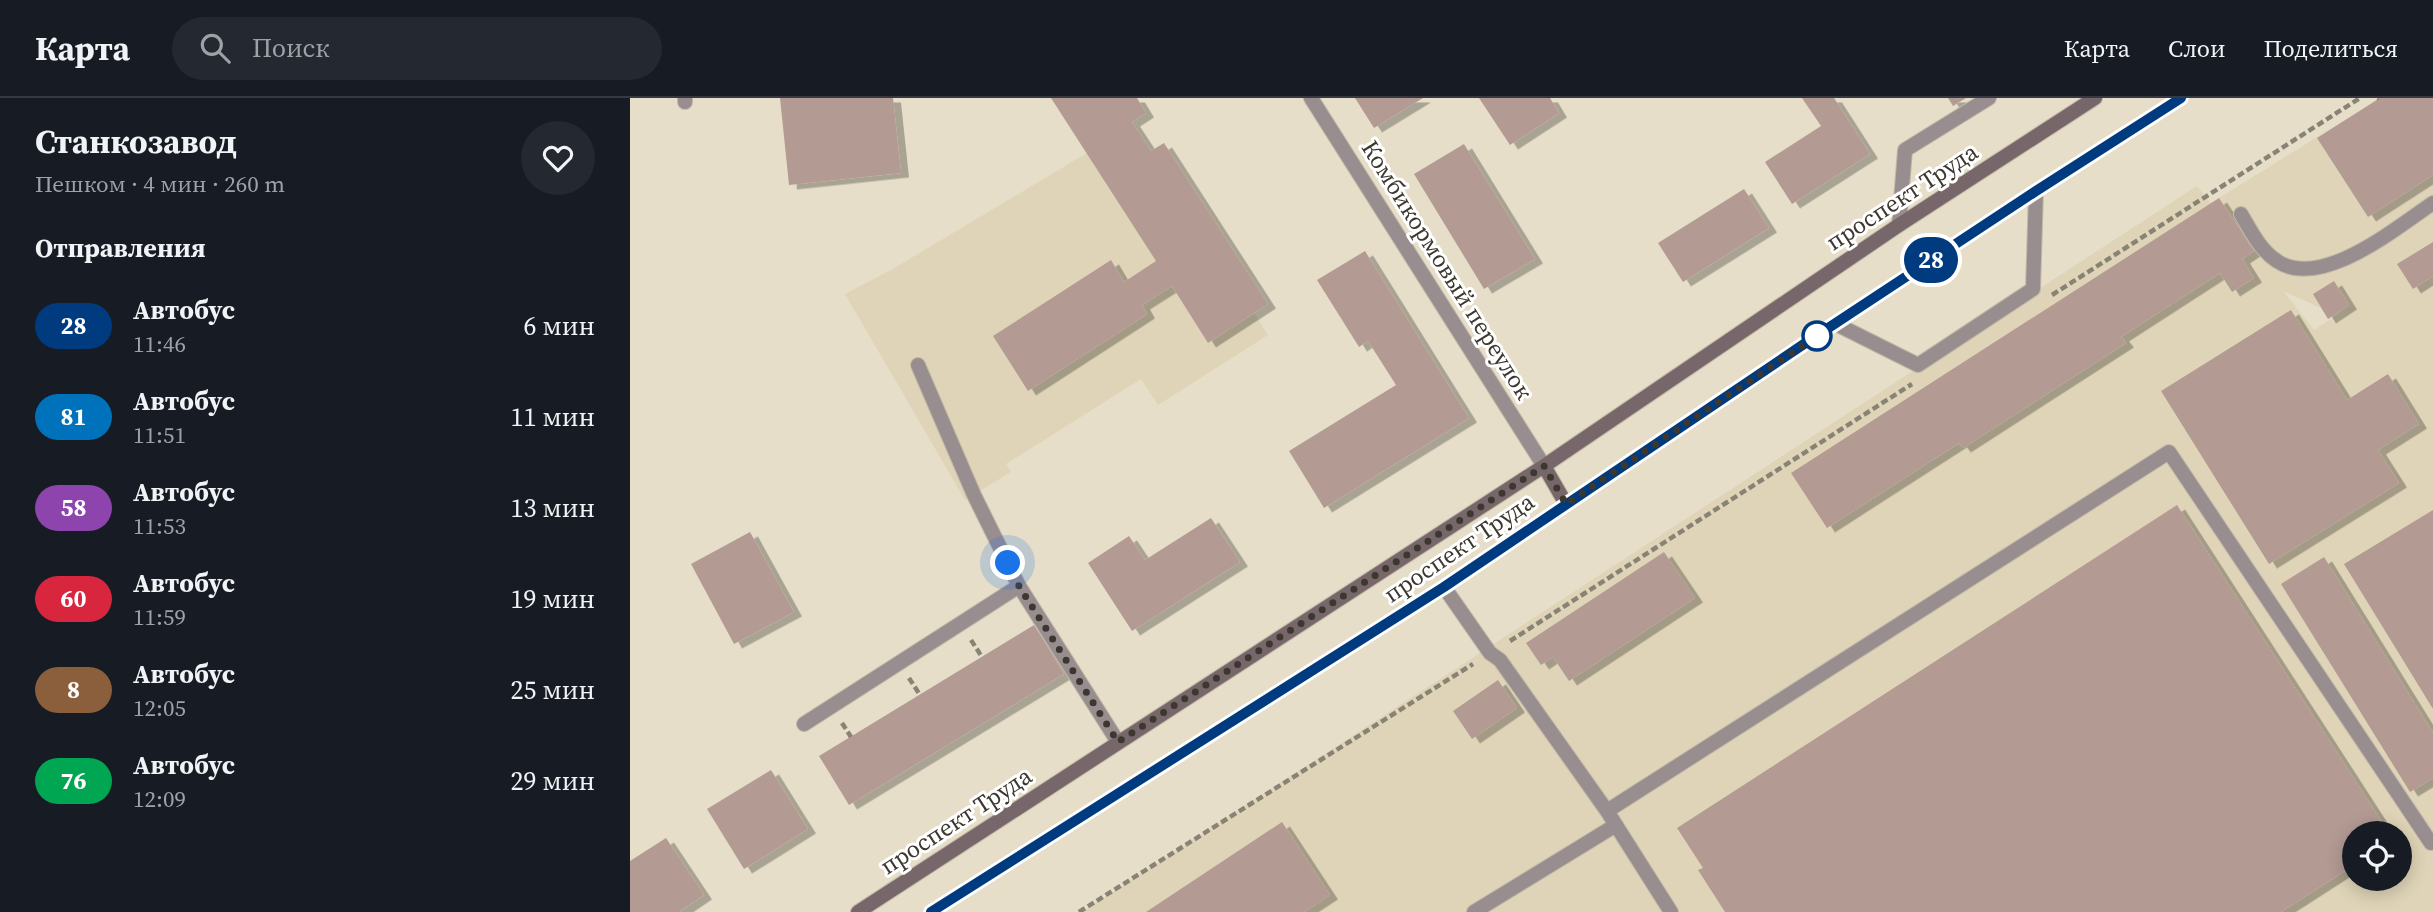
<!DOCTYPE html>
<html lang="ru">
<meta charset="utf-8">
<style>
:root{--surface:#171b24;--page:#242831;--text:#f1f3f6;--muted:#9ea1a6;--line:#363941}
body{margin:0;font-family:"Source Serif 4",serif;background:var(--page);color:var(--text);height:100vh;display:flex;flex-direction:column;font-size:26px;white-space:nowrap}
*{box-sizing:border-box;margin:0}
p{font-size:23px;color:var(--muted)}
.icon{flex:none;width:38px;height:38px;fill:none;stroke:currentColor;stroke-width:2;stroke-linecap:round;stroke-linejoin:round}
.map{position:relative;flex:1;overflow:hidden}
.panel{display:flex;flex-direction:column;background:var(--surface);width:630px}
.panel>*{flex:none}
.badge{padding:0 14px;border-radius:23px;font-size:24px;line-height:46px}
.tools{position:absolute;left:1712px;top:723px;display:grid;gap:14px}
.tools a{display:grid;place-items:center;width:70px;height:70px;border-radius:50%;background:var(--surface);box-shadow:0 4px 18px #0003;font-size:35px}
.you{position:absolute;width:35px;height:35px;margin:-18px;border:5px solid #fff;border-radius:50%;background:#1a73e8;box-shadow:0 0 0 10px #1a73e833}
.map>.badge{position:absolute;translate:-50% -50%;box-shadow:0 0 0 4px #fff}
h2{padding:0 35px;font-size:26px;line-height:63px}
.round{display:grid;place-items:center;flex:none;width:74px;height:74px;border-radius:37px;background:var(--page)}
.overview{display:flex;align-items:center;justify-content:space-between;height:119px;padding:0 35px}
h1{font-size:33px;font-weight:700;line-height:52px}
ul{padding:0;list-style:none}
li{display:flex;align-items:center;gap:21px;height:91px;padding:0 35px}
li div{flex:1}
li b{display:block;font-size:26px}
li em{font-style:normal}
li .badge{min-width:77px;font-weight:700;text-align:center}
header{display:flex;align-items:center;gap:42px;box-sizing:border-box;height:98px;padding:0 35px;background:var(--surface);border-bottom:2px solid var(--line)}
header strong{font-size:33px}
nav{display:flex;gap:38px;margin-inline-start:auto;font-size:24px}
.search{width:490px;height:63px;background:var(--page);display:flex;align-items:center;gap:18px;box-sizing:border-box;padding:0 24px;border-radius:38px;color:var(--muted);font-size:26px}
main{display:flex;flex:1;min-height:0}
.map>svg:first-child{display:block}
.built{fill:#dfd4b7;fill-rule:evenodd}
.building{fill:#b39b94;filter:url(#shadow)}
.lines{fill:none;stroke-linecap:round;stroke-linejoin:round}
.service-casing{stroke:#c1b9a7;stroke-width:16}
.minor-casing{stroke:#c1b9a7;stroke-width:16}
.secondary-casing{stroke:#c1b9a7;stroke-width:16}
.path{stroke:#898375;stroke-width:4.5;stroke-dasharray:7 3.5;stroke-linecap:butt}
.service{stroke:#998e8f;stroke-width:14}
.minor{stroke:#998e8f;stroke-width:14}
.secondary{stroke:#77676a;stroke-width:14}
.line-casing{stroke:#fff;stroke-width:16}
.line{stroke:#003b80;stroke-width:10}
.walk{stroke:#3c3830;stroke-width:7;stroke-dasharray:0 12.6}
.stop-dot{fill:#fff;stroke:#003b80;stroke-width:3.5}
.labels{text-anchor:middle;stroke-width:6;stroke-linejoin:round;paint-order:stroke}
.street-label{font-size:24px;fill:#3c3830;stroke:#fff}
</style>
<header>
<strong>Карта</strong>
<div class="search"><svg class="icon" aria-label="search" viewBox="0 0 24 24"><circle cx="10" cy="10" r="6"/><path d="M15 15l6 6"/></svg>Поиск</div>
<nav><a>Карта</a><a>Слои</a><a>Поделиться</a></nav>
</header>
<main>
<section class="panel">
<div class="overview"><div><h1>Станкозавод</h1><p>Пешком · 4 мин · 260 m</p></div><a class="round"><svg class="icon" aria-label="heart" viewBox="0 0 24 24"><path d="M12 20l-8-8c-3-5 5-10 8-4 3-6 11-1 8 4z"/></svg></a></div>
<h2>Отправления</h2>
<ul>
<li><span class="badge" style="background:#003b80;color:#fff">28</span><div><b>Автобус</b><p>11:46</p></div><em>6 мин</em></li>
<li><span class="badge" style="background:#0072bc;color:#fff">81</span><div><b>Автобус</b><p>11:51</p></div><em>11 мин</em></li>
<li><span class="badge" style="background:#8e44ad;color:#fff">58</span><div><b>Автобус</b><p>11:53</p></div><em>13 мин</em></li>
<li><span class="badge" style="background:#d7263d;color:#fff">60</span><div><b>Автобус</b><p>11:59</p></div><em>19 мин</em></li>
<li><span class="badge" style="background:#8b5e3c;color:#fff">8</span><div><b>Автобус</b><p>12:05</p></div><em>25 мин</em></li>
<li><span class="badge" style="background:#00a651;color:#fff">76</span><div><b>Автобус</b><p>12:09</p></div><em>29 мин</em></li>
</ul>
</section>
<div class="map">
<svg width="1803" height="814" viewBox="0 0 1803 814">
<defs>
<filter id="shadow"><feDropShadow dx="8" dy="4.5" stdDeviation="0" flood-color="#0004"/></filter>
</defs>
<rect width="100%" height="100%" fill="#e6dec8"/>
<!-- built -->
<path class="built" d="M1750 0H1803V814H452L1567 88 1622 155 1624 153 1589 100ZM1653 193 1691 210 1698 221 1713 213 1684 232ZM1724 735H1769V780H1724Z
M502 24 521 53 534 45 638 206 624 215 638 237 528 307 511 281 376 366 381 374 335 402 215 196 261 172 457 55Z"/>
<!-- building -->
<path class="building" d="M150 0H263L271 75 159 87Z
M421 0H507L516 15 502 24 521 53 534 45 638 206 578 245 542 188 512 207 517 216 398 293 363 238 481 162 494 184 526 163Z
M725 0H793L744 30Z
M849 0H920L929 15 880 47Z
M1172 0H1204L1240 56 1162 106 1135 64 1191 28Z
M1318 0H1336L1323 8Z
M1750 0H1803V77L1738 119 1687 40Z
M834 46 905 161 854 191 784 76Z
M1114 91 1139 130 1053 184 1028 145Z
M1589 100 1624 153 1612 161 1624 180 1602 194 1590 175 1491 239 1496 245 1333 350 1329 345 1197 430 1161 375Z
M1803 144V178L1783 191 1767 166Z
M735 153 839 320 694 410 659 353 766 287 738 243 729 249 687 182Z
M1704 183 1719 207 1698 221 1683 196Z
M1661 212 1717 302 1758 276 1789 326 1748 352 1769 385 1639 466 1531 293Z
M1547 407 1759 735H1724V767L1651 814H1095L1068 772 1073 770 1047 730Z
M1803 412V611L1714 466Z
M581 420 610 464 502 533 458 465 499 438 515 462Z
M120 434 164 514 104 546 61 466Z
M1034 454 1065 500 939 583 923 559 911 567 896 545Z
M1694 459 1803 635V680L1780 694 1651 486Z
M404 527 434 576 219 707 189 658Z
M868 582 887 610 842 641 823 613Z
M141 672 178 731 114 771 77 711Z
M652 724 700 797 674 814H516Z
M36 740 74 797 49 814H0V763Z"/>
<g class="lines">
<defs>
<path id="service" d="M55 0V4
M1611 116C1621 133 1630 152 1647 163 1691 193 1767 129 1803 105
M1269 127 1275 52 1359 0
M1206 226 1288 267 1403 191 1406 93
M288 267 344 397 389 488 488 644
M814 489 860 555 870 562 977 713 1041 814
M174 626 389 488
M977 713 1539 354 1801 745
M844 814 986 727"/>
<path id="minor" d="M681 0 914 368"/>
<path id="secondary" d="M914 368 936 406
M228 814 914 368 1269 127 1465 0
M301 814 814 489 1174 246 1406 93 1551 0"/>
</defs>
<!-- service casing -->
<use href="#service" class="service-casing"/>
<!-- minor casing -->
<use href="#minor" class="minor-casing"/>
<!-- secondary casing -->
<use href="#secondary" class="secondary-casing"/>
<!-- path -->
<path class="path" d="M1748 0 1749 1
M1422 197 1730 0
M341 542 352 559
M880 543 1282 286
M279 580 290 597
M212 625 221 639
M449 814 843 566"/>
<!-- service -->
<use href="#service" class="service"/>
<!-- minor -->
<use href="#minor" class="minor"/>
<!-- secondary -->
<use href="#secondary" class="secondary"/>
</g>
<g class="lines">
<defs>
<path id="line" d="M301 814 814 489 1174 246 1406 93 1551 0"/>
</defs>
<!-- line casing -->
<use href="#line" class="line-casing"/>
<!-- line -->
<use href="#line" class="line"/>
<!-- walk -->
<path class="walk" d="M378 465 389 488 488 644 914 368 936 406 1190 236 1187 238"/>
</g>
<!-- markers -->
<circle class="stop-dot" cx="1187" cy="238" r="14"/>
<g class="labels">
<!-- street labels -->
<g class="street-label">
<text transform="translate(1272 99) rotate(-33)" y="8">проспект Труда</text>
<text transform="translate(817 172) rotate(58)" y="8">Комбикормовый переулок</text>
<text transform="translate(829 450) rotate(-34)" y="8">проспект Труда</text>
<text transform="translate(326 723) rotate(-33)" y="8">проспект Труда</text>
</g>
</g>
</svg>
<div class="tools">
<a><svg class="icon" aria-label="locate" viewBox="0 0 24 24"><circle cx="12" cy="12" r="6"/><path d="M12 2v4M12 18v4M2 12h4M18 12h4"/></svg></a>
</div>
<div class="you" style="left:378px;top:465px"></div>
<b class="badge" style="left:1301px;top:162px;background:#003b80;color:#fff">28</b>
</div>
</main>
